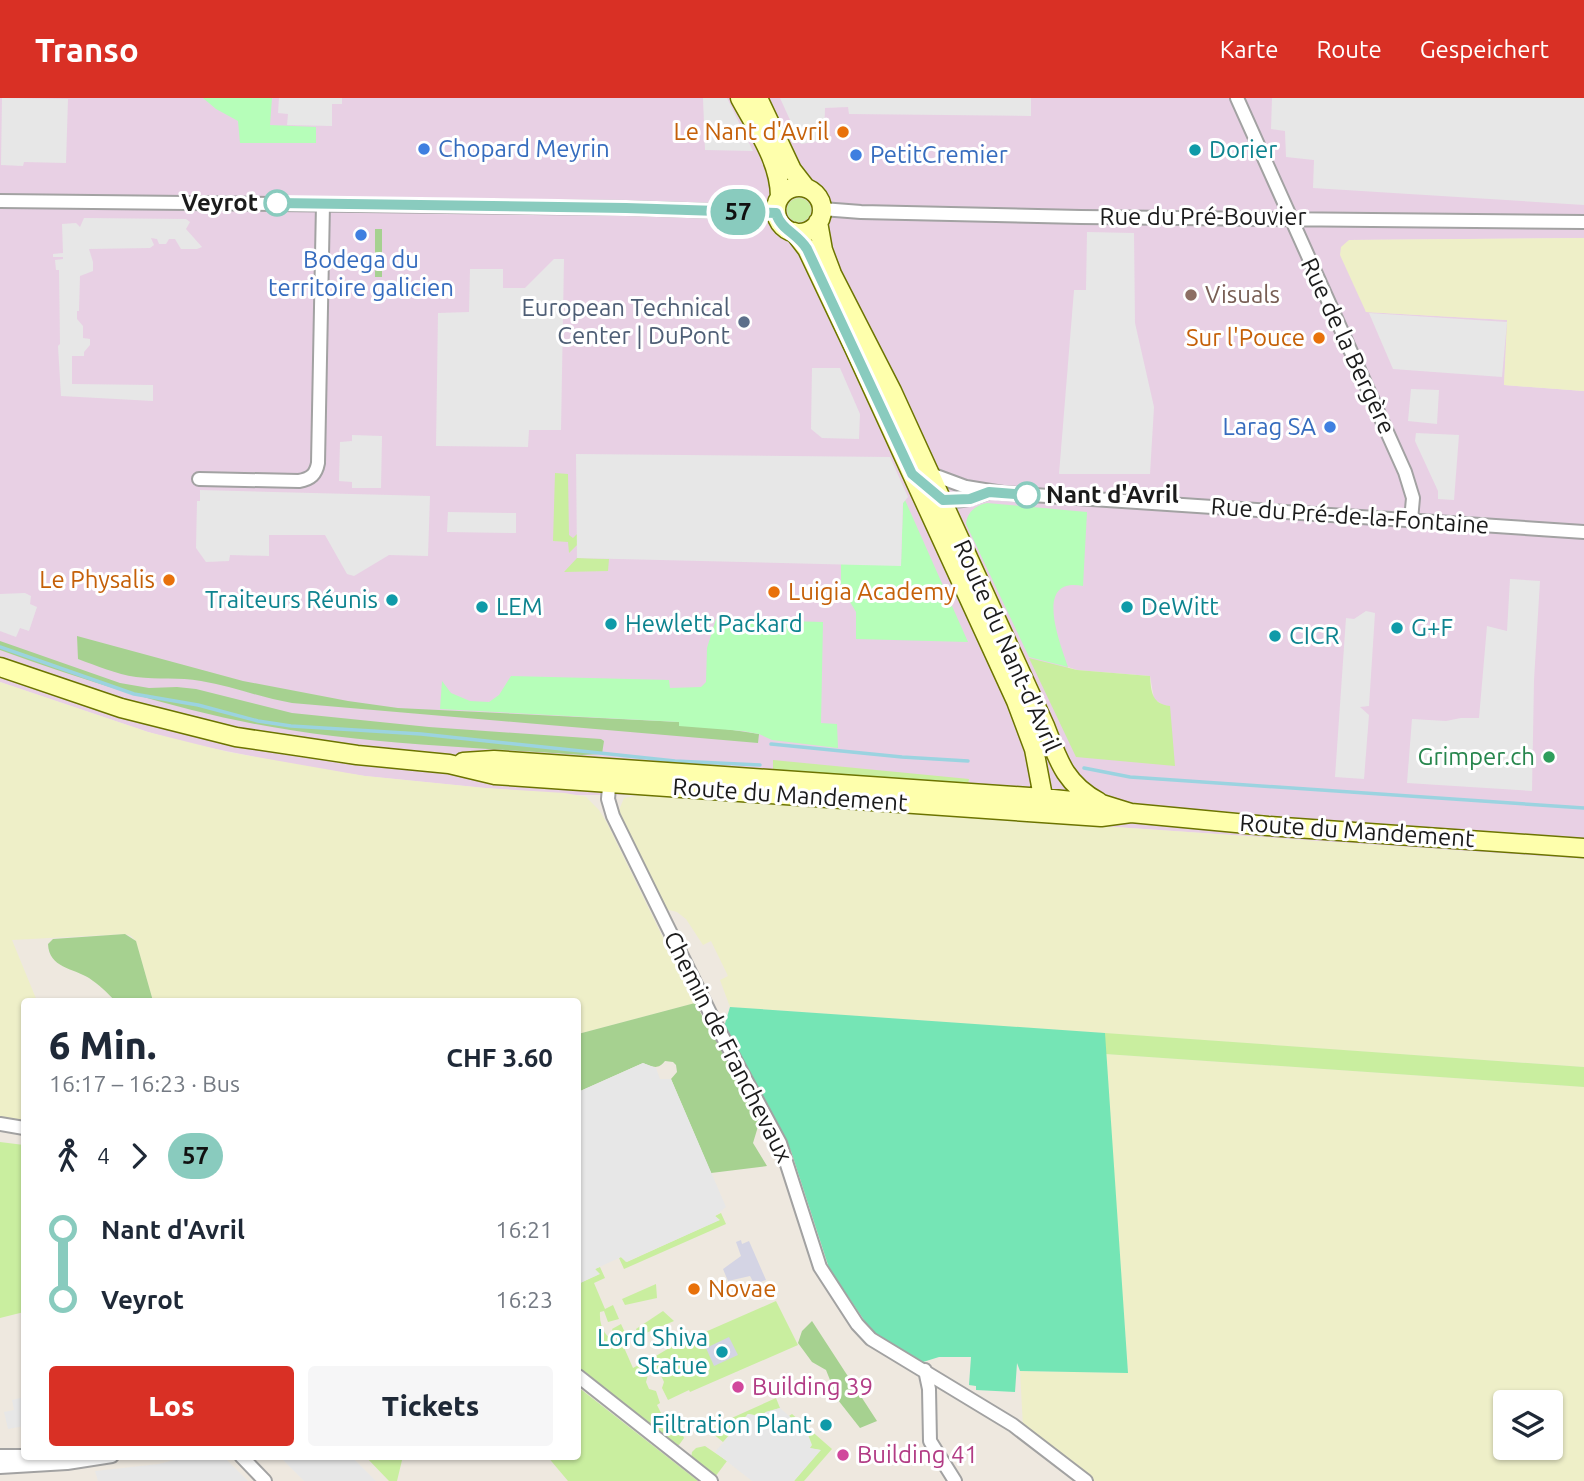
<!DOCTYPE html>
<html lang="de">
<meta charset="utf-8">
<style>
:root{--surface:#fff;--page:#f6f6f7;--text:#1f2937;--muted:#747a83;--accent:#d93025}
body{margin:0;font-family:Ubuntu,sans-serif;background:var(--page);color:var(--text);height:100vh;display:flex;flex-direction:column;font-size:26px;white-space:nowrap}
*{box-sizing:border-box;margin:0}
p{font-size:23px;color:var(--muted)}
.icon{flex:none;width:38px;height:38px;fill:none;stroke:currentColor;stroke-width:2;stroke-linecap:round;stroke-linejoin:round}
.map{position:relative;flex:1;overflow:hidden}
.panel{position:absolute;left:21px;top:900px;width:560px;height:462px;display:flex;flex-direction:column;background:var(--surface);border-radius:7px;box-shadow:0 2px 5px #0004}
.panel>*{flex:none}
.badge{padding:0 14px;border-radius:23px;font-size:24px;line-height:46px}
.fabs{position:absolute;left:1493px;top:1292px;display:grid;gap:14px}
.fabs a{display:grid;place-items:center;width:70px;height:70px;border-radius:7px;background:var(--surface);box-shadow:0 2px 5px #0004;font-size:35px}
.map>.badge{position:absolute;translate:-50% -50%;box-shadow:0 0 0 4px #fff}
.legs{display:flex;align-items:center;gap:10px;height:77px;padding:0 28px;font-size:23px}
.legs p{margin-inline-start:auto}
.overview{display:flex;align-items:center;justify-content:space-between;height:119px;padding:0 28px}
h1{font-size:38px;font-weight:800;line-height:52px}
.button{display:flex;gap:14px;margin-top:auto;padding:14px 28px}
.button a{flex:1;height:80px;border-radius:7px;background:var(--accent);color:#fff;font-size:28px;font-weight:800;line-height:80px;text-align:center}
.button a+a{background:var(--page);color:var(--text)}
ul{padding:0 28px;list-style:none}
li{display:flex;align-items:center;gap:24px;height:70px;font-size:26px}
li i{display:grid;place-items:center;width:10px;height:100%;margin:0 9px;background:currentColor}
li i::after{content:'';width:18px;height:18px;margin:-9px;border:5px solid;border-radius:50%;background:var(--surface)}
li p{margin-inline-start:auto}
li:first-child i{background:linear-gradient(#0000 50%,currentColor 0)}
li:last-child i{background:linear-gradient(currentColor 50%,#0000 0)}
header{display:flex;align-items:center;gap:42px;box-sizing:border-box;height:98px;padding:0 35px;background:var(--accent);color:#fff}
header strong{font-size:33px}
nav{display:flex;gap:38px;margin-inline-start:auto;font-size:24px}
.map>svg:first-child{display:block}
.industrial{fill:#e8d0e4;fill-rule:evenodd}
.farmland{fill:#eeefc8;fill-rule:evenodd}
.grass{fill:#c9ee9f}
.forest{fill:#a6d190}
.park{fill:#b6feb9}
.pitch{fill:#75e5b5}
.parking{fill:#e7e7e7}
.plaza{fill:#d4d4e4}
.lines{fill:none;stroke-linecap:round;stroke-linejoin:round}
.stream{stroke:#9bd3e0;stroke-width:3.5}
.minor-casing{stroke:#a2a2a2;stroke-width:16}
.secondary-casing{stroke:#6c7400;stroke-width:21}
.minor{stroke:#fff;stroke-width:12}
.secondary{stroke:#feffac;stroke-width:18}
.line-1-casing{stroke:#fff;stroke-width:16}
.line-1{stroke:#89cbbe;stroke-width:10}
.food-dot{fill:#e8710a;stroke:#fff;stroke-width:2.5}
.shop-dot{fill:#3f7fe0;stroke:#fff;stroke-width:2.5}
.culture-dot{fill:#0f9aa8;stroke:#fff;stroke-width:2.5}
.stop-1-dot{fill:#fff;stroke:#89cbbe;stroke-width:3.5}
.education-dot{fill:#8d6e63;stroke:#fff;stroke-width:2.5}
.service-dot{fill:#5c6f8a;stroke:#fff;stroke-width:2.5}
.leisure-dot{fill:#2e9e5b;stroke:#fff;stroke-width:2.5}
.hotel-dot{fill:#d1479c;stroke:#fff;stroke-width:2.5}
.labels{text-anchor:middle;stroke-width:6;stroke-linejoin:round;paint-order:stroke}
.food-label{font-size:24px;fill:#c56008;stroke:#fff;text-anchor:end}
.shop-label{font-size:24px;fill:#366cbe;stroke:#fff;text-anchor:start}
.culture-label{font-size:24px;fill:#0d838f;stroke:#fff;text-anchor:start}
.stop-label{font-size:24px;font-weight:bold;fill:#1b1b1b;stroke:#fff;text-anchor:end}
.street-label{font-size:24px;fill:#1b1b1b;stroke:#fff}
.education-label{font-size:24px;fill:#785e54;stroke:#fff;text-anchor:start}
.service-label{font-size:24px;fill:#4e5e75;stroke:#fff;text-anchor:end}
.leisure-label{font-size:24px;fill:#27864d;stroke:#fff;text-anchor:end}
.hotel-label{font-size:24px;fill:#b23c85;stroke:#fff;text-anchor:start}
</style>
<header>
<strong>Transo</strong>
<nav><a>Karte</a><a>Route</a><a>Gespeichert</a></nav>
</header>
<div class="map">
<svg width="1584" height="1383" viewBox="0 0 1584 1383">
<rect width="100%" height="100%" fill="#eee8df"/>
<!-- industrial -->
<path class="industrial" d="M0 0H1584V140L1349 142 1366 214 1508 222 1504 287 1584 293V761L643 697H577L485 690 365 678 305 669 186 645 148 634 0 584ZM1068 569 1077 572 1150 578 1154 601 1163 607 1076 659Z"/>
<!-- farmland -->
<path class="farmland" d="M1584 140V293L1504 287 1507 222 1366 214 1340 157 1341 149 1349 142Z
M0 584 148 634 228 654 365 678 485 690 565 695 586 699 599 712 607 725 695 905 578 936V903H153L136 843 131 838 125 836 12 842 37 903H24V1025L0 1022Z
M643 697 1584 761V969L730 909 720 882 728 878 711 843 703 847 686 821 677 814 665 811 621 719 619 712 624 700Z
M1105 956 1584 989V1383H1094L1023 1329 1020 1273 1128 1275ZM1505 1304H1550V1349H1505Z"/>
<!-- grass -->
<path class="grass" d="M787 112a12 12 0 1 1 24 0a12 12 0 1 1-24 0Z
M555 375 568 376 569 437 573 440 579 434V445L569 455 568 444 553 443Z
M577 460 609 461 608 473 564 474Z
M1029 560 1077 572 1150 578C1151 594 1152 606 1170 608L1175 668 1076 659Z
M773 662 969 681 968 686 773 673Z
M1105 935 1584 969V989L1105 956Z
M0 1044 24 1047V1214L0 1220Z
M721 1115 726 1126 624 1171 619 1160 621 1159 627 1164 719 1122 715 1118Z
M600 1169 605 1180 594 1185 605 1211 613 1207 619 1221 608 1224 604 1213 600 1214C599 1230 606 1239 619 1248L612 1231 621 1226 628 1241 622 1245 633 1270 642 1265 648 1277 646 1284 649 1291 656 1293 660 1305 657 1307 672 1337 681 1333 684 1340 679 1347 675 1348 578 1272V1186L599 1176 595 1171Z
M656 1186 657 1200 625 1207 622 1201Z
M776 1203 798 1247 690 1294 689 1292 668 1302 662 1290 664 1284C661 1275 654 1272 649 1262L671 1249Z
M663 1213 674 1223 639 1238 636 1231Z
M578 1289 698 1383H568L547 1358H578Z
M776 1300 780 1310 766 1314 760 1318 748 1316 723 1344 712 1335 716 1327Z
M792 1316 832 1351 804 1383H794L820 1352 809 1350 807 1334 789 1318Z
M705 1348 727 1363 715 1379 691 1361 692 1354 696 1350Z
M365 1358H403L397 1383H389Z"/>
<!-- forest -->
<path class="forest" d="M375 131H382V179H375Z
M77 538 243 583 348 603 398 610 680 624 759 636 758 645 292 605C261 600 232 588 201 583 179 579 158 582 136 579 116 576 97 568 78 561Z
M0 543 120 585 149 590 177 589 196 591 292 615 429 629 601 641 604 643 602 656 582 657C499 651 416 648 333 638 218 625 108 591 0 552Z
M125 836 136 843 153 903H115C108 895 98 886 89 880 73 870 49 870 48 846L53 841Z
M695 905 760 1022 753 1045 767 1068 711 1075 671 981 677 974 676 967 673 964 665 963C658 972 653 969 643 965L578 994V936Z
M812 1223 877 1323 860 1330 838 1302 826 1272 812 1264 798 1245 802 1233Z"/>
<!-- park -->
<path class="park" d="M203 0H272L270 27 316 29V45H240L238 23 216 11Z
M905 402 968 544 856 541V514L841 489V466L901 467 903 405Z
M987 405 1087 414 1083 488C1032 478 1061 547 1068 569L1029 559 966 426C967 414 976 407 987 405Z
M716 521 823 524 821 625 837 626 838 650 772 642 759 636 743 633 679 628V624L440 611 442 583 451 595 470 603 489 604 499 597 511 578 669 582 670 590 701 589 706 584 707 550Z"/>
<!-- pitch -->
<path class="pitch" d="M730 909 1105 935 1128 1275 1020 1273 1017 1265 1015 1294 976 1292V1288L969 1287 971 1259H939L923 1264 872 1234 829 1170 791 1053 724 929Z"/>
<!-- parking -->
<path class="parking" d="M2 0 68 1 66 65 24 64 23 68 1 67Z
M279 0H342V6H332V28L287 27 288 16 278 15Z
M703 0H727L753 53 705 52Z
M780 0H1031V18L849 16 848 9 825 10 824 42 801 46Z
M1272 0H1584V107L1313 90 1314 62 1286 59 1285 33 1271 31Z
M84 120 186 121 190 124 186 131 202 149 197 151H181L175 141H169L166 146H159L157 141 151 140 154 147 150 150 89 151 93 164V173L80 178 79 213H77V221L83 228V240L90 241V247L84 254V258H72V286L153 287V303L61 298 58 248 60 246 59 172H56L55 162 63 161V159H53V156L63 155 62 126 76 125 80 129Z
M1087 134 1134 135 1135 225 1154 309 1150 376H1059L1074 192H1086Z
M554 161H564L561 332H529L528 349 436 348 438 215 469 214 470 171H503V190H525Z
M1369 215 1507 224 1502 279 1393 271Z
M812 270H840L860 316 859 341 822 340 811 331Z
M1411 291 1439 292 1437 326 1408 323Z
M1416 335 1459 337 1454 402 1438 401V393L1415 343Z
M352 337 382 338 381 390H352V384L339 383 340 344 352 343Z
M576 356 890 359 908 399 903 405 901 468 577 460Z
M200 392 430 398 428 458 389 457 354 478 347 476 325 437H269V458L230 457 229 463 206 464 196 450 197 403H200Z
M448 414 516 415V435L447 434Z
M1510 481 1540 483 1534 582 1532 693 1407 685 1412 621 1446 623 1461 620H1479L1487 528 1507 533Z
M25 495 31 498 30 506 37 509 29 533 20 530 16 539 0 533V496Z
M1366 513 1375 515 1369 608 1360 609 1369 617 1364 681 1335 679 1346 520 1354 521Z
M643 965 656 970 660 981H671L726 1109 715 1118 720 1122 626 1164 621 1159 595 1171 600 1176 578 1186V994Z
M24 1299V1328L8 1331 4 1314 14 1312 12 1302Z
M780 1310 807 1334 812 1347 810 1350 821 1352 794 1383H752L715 1354 748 1316 760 1318 766 1314Z
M188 1358H223L248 1383H98L95 1373 159 1366Z
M279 1358H351L376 1383H304Z"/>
<!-- plaza -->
<path class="plaza" d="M741 1142 742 1146 749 1143 766 1182 760 1184 761 1189 757 1191 750 1178 728 1183 723 1171 741 1158 736 1144Z
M729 1239 738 1257 714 1268 706 1250Z"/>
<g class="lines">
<!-- stream -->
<path class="stream" d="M0 549 134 596 198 607 258 623 291 628 421 636 675 663 760 667
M771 646 902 659 968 663
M1084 670 1130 679 1584 710"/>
<defs>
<path id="minor" d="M1237 0 1405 374 1413 400 1411 422
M0 103 626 110 776 115
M822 111 861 114 1081 119 1584 124
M931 376 966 389 1003 395 1584 434
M199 381 299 383C311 381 316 376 318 365L323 106
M937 398C952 408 973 400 989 394
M610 678 608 701 613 718 713 921 780 1045 820 1169 857 1226 871 1241 1013 1327 1086 1383
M0 1026 24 1030
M925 1272 929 1291 930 1343 955 1383
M578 1278 711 1383
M0 1358H52
M241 1358 265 1383
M0 1369 67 1365 112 1358"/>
<path id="secondary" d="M740 0C756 30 780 63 780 99
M758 0 792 72 806 90
M776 112a23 23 0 1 1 46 0a23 23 0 1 1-46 0Z
M818 124 823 152 832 176 892 293 1045 628C1058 662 1065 686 1099 704
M794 134 807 151 854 250 1016 603 1034 651 1045 709
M0 569 121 610 236 639 357 657 449 666 495 677 1101 719 1131 715
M463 664 494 662 1043 700 1102 706 1131 715 1268 728 1584 750"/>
</defs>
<!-- minor casing -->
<use href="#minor" class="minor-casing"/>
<!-- secondary casing -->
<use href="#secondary" class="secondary-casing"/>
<!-- minor -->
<use href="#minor" class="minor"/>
<!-- secondary -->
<use href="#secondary" class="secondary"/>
</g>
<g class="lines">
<defs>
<path id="line-1" d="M277 105 626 110 776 115C781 132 797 135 807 151L912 376 943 402 970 401 989 394 1027 397"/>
</defs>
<!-- line-1 casing -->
<use href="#line-1" class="line-1-casing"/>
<!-- line-1 -->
<use href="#line-1" class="line-1"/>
</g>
<!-- markers -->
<g class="food-dot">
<circle cx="843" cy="34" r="7"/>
<circle cx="1319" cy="240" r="7"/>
<circle cx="169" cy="482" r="7"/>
<circle cx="774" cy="494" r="7"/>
<circle cx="694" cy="1191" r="7"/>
</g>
<g class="shop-dot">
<circle cx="424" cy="51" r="7"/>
<circle cx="856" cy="57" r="7"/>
<circle cx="361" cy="137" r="7"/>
<circle cx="1330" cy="329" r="7"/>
</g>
<g class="culture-dot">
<circle cx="1195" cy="52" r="7"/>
<circle cx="392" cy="502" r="7"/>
<circle cx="482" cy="509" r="7"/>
<circle cx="1127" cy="509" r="7"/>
<circle cx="611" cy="526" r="7"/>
<circle cx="1397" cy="530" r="7"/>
<circle cx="1275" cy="538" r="7"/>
<circle cx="722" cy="1254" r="7"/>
<circle cx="826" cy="1327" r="7"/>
</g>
<g class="stop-1-dot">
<circle cx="277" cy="105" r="12"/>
<circle cx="1027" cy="397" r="12"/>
</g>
<circle class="education-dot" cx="1191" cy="197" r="7"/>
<circle class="service-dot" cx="744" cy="224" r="7"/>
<circle class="leisure-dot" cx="1549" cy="659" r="7"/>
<g class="hotel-dot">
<circle cx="738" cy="1289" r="7"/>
<circle cx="843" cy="1357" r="7"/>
</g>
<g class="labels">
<!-- food labels -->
<g class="food-label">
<text x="829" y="42">Le Nant d'Avril</text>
<text x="1305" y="248">Sur l'Pouce</text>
<text x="155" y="490">Le Physalis</text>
<text x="788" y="502" text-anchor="start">Luigia Academy</text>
<text x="708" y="1199" text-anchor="start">Novae</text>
</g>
<!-- shop labels -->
<g class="shop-label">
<text x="438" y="59">Chopard Meyrin</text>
<text x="870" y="65">PetitCremier</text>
<text x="361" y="170" text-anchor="middle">Bodega du<tspan x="361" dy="28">territoire galicien</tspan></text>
<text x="1316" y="337" text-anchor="end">Larag SA</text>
</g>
<!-- culture labels -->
<g class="culture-label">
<text x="1209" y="60">Dorier</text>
<text x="378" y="510" text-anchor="end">Traiteurs Réunis</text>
<text x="496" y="517">LEM</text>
<text x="1141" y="517">DeWitt</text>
<text x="625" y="534">Hewlett Packard</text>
<text x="1411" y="538">G+F</text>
<text x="1289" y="546">CICR</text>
<text x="708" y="1248" text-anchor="end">Lord Shiva<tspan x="708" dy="28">Statue</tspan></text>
<text x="812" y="1335" text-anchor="end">Filtration Plant</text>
</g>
<!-- stop labels -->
<g class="stop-label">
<text x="258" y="113">Veyrot</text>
<text x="1046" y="405" text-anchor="start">Nant d'Avril</text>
</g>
<!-- street labels -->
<g class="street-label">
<text x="1203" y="127">Rue du Pré-Bouvier</text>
<text transform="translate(1348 248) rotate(65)" y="8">Rue de la Bergère</text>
<text transform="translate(1350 418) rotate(4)" y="8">Rue du Pré-de-la-Fontaine</text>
<text transform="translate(1007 548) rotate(66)" y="8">Route du Nant-d'Avril</text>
<text transform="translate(790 697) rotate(4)" y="8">Route du Mandement</text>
<text transform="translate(1357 733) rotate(4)" y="8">Route du Mandement</text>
<text transform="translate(728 949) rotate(63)" y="8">Chemin de Franchevaux</text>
</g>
<!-- education labels -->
<g class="education-label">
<text x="1205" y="205">Visuals</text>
</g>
<!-- service labels -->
<g class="service-label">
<text x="730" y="218">European Technical<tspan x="730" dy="28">Center | DuPont</tspan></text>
</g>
<!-- leisure labels -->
<g class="leisure-label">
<text x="1535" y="667">Grimper.ch</text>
</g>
<!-- hotel labels -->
<g class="hotel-label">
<text x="752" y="1297">Building 39</text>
<text x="857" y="1365">Building 41</text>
</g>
</g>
</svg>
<div class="fabs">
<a><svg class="icon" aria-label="layers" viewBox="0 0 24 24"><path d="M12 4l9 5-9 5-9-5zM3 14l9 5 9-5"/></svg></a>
</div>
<b class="badge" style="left:738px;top:114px;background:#89cbbe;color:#111">57</b>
<section class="panel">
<div class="overview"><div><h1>6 Min.</h1><p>16:17 – 16:23 · Bus</p></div><b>CHF 3.60</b></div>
<div class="legs"><svg class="icon" aria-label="walk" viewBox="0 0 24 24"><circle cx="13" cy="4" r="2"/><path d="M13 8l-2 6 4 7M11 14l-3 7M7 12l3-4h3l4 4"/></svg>4<svg class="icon" aria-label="forward" viewBox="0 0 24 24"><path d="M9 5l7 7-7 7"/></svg><b class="badge" style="background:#89cbbe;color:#111">57</b></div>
<ul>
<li><i style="color:#89cbbe"></i><b>Nant d'Avril</b><p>16:21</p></li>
<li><i style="color:#89cbbe"></i><b>Veyrot</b><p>16:23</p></li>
</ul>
<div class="button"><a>Los</a><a>Tickets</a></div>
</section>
</div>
